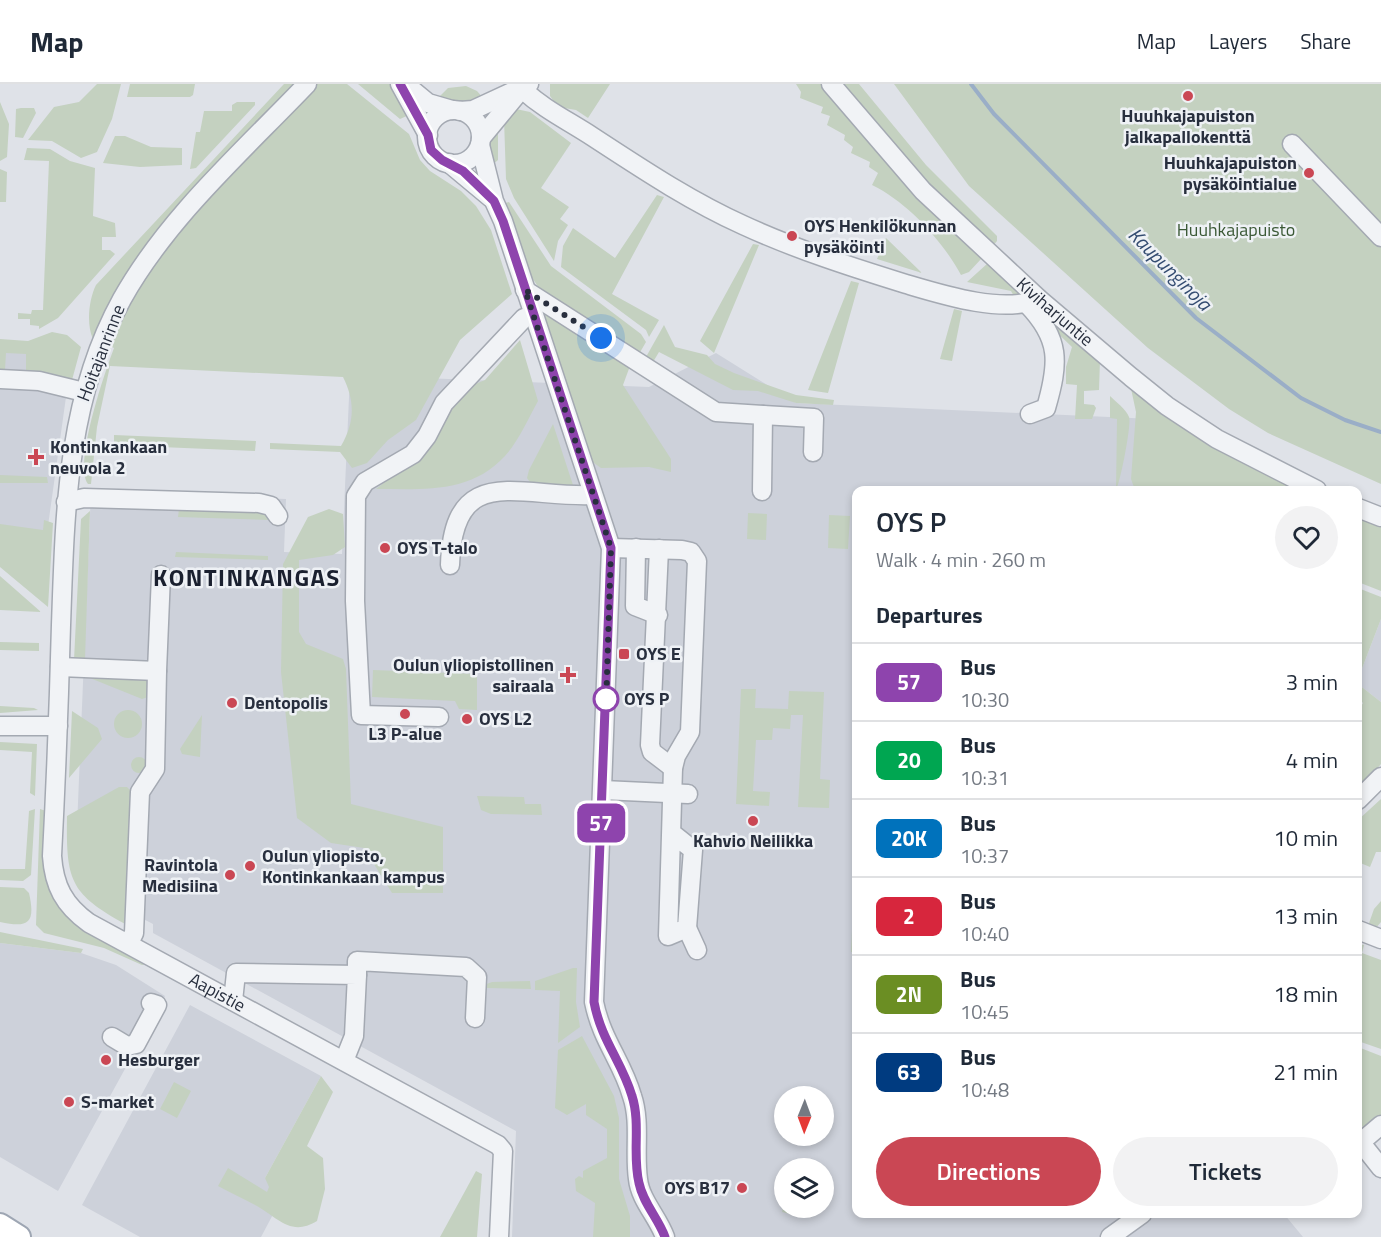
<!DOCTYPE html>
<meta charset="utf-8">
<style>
:root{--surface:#fff;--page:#f2f2f3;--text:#1f2937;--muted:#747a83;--line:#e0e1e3;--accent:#ca4754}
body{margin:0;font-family:"Titillium Web",sans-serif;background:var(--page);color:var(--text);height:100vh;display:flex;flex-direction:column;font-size:22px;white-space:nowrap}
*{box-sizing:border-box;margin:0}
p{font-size:20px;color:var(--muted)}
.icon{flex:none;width:33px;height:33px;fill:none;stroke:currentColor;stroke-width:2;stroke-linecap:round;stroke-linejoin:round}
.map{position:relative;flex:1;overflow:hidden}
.drawer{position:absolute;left:852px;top:402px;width:510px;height:732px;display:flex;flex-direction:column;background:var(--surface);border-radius:12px;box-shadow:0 3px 9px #0003}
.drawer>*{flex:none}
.badge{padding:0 12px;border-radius:9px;font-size:21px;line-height:39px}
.needle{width:39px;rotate:181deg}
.buttons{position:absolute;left:774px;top:1002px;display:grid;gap:12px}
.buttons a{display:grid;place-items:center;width:60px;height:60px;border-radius:50%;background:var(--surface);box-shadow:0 3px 9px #0003;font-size:30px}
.you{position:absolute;width:30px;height:30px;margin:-15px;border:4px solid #fff;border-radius:50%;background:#1a73e8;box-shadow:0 0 0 9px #1a73e833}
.map>.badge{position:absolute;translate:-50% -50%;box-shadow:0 0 0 3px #fff}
h2{padding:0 24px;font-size:22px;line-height:54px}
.round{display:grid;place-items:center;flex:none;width:63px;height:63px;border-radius:32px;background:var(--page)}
.headline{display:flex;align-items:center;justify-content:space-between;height:102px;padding:0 24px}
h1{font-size:28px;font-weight:600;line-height:45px}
.cta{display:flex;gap:12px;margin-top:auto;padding:12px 24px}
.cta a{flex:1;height:69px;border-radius:36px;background:var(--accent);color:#fff;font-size:24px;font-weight:600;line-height:69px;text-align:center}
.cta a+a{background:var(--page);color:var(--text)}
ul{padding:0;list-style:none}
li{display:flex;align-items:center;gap:18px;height:78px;padding:0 24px;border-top:2px solid var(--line)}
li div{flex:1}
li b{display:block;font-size:22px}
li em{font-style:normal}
li .badge{min-width:66px;font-weight:700;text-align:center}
header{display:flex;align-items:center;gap:36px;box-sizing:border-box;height:84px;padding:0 30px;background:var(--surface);border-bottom:2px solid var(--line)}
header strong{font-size:28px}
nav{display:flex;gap:33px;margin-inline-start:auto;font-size:21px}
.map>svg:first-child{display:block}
.built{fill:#cdd1da;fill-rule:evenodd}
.green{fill:#c4d1c0}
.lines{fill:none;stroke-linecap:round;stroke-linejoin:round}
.stream{stroke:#9aaec7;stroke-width:4}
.minor-casing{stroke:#a4a9b2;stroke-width:21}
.major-casing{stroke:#9ea6b3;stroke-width:26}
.minor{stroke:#f1f3f6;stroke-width:18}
.major{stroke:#fff;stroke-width:22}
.line-casing{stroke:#fff;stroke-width:14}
.line{stroke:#8e44ad;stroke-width:9}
.walk{stroke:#282f3e;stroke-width:6;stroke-dasharray:0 10.8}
.poi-dot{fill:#ca4754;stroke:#eef1f5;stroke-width:2}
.stop-dot{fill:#fff;stroke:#8e44ad;stroke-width:3}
.labels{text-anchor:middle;stroke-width:5;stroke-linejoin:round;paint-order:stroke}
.poi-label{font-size:18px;font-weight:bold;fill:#282f3e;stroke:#eef1f5;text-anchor:start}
.park-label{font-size:18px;fill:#3b5936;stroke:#eef1f5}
.street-label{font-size:18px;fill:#282f3e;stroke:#eef1f5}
.stop-label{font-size:18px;font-weight:bold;fill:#282f3e;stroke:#eef1f5;text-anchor:start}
.water-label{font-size:20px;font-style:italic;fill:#344c71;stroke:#eef1f5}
.district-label{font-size:24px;font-weight:bold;letter-spacing:1.5px;fill:#1a202f;stroke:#eef1f5}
</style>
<header>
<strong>Map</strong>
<nav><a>Map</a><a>Layers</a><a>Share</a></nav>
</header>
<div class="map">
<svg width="1381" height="1153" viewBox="0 0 1381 1153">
<rect width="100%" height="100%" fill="#dfe2e8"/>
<!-- built -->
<path class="built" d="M0 265 72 270 47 449 0 443Z
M716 269 796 319 1153 335 1148 406H856V1130H1284L1303 1153H512L516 1047 153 849V840L101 813 76 767 91 407 286 415 284 468 342 470 350 291 649 303ZM784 1012H824V1052H784ZM784 1084H824V1124H784Z
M1381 535V618L1358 600V595Z
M0 859 81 869 116 881 165 912 58 1107 0 1073Z
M190 921 321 992 265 1094 286 1106 261 1153H140L82 1121Z"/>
<!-- green -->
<path class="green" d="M97 0H121L112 35 97 68 81 74 52 57 28 56 54 23 79 18Z
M130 0H195L193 11 190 13H127Z
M284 0H299L192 111 93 255C86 240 89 215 96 201Z
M317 0H347L409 50 420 76 430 87 461 107 476 122 491 146 512 210 460 256 416 336 388 356 367 379 352 384 340 368 270 365V359L341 362C355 338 355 317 343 293L110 282 97 343 91 400H88C73 380 105 288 114 264L108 261 140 197 186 136Z
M358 0H391L409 31 400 35Z
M550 0H610L588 34 576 26 558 23 550 12Z
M796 0H822L982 174 969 188 961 191C942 156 907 118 872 101L878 89 869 83 870 78 851 69 853 63 844 56 845 51 827 41 830 32 821 29 823 23 800 14 801 8Z
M844 0H859L926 81 997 152V157L992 163 917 88Z
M894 0H1381V400L1268 349 1229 325 1148 264 969 102Z
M466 2 477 7 484 15 463 21 436 16 448 4Z
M0 18 9 40 7 73 0 77Z
M237 18H255V21L196 84 190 85 196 48H200L204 27H232V21Z
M21 24H34L36 29 23 54 15 53 16 25Z
M516 25 530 28 571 59 541 104 569 123 560 135 568 141 558 157 554 177 514 114 506 95 504 35Z
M498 42V76L490 83 487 59Z
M115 52H125L151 63 182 64V81L140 83 103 79Z
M27 64 50 65 70 77 95 84 93 132 115 139 116 153H102V166H110L115 170 58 234 39 245V242L30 241V235H18V229L31 230 32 226H43L49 77 24 76Z
M0 85 7 88 6 118H0Z
M657 111 664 113 612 210 659 236 649 253 646 246 561 183 563 162 573 144 615 174Z
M509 118 551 182 641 250 646 258 639 270 539 204 528 188 505 119Z
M886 154 922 189 877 175Z
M753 160 759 161 714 269 700 257Z
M988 179 1020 208 1016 216 1011 207 967 198Z
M851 197 859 199 828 309 808 306Z
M954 225 962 227 952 277 940 275Z
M548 230 630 282 623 301 671 375V388L649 383 601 384 587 374 543 232Z
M1047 232 1100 276 1099 306 1084 307V320L1094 321 1096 324 1092 335H1075L1077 301 1066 300V283L1072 263 1045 237Z
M664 241 675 263 707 271 715 280 734 289 796 311 834 316 833 321 796 319 758 307 733 306 659 268 653 278 646 273Z
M52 248 67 251 81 263 72 296 26 287V270L6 269 5 286H0V255L28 257Z
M520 256 538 317C528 335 518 358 505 372 470 410 423 405 376 405L395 390 452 316 468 303 485 296Z
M1130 300 1223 368 1299 406H1135L1131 395 1136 328Z
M1110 312C1116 318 1126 325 1129 333 1132 339 1120 400 1116 406L1117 335 1110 334Z
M553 340 573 401H532L527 394 529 386Z
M114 351 256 357 255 367 114 361Z
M0 391 47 393 48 399H0Z
M179 425 264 429 270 436 178 433Z
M329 425 343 430 345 463 333 471 299 476V548L306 560 343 575 346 585 351 720 443 743V809H392L364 764 331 759 297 734 281 588 283 480 308 433Z
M90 427 85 575 74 576 81 435Z
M748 429 767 430 766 456 747 455Z
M829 431 850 432 848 465 828 464Z
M1358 433 1381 442V507L1358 498Z
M44 436 53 439 48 523 0 483V440L43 446Z
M176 468 268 472V476L175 473Z
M0 492 41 528 0 526Z
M1358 504 1381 513V535L1358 595Z
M0 558 39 559V567L0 566Z
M373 586 477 590V626L459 625 455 617 372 613Z
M80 590 151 593 148 613 142 615Z
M1358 600 1381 618V680L1358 707V627L1363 619 1358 614Z
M741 605H756L755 624 788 625 789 607 824 608 820 695 830 696 829 724 798 723 803 631H791L790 645 773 644 772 656H756L753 707 770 708 769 722 736 720Z
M0 622 34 624 38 626 0 629Z
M114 640a14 14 0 1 1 28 0a14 14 0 1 1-28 0Z
M72 627 98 644 102 655 69 694Z
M202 631 200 673 182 670 180 665Z
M0 658 37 660 35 712 30 709 32 668 0 666Z
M131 681a8 8 0 1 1 16 0a8 8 0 1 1-16 0Z
M119 703H127L132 708 129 842C70 810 66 798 67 732Z
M477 712 524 713 525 720H541L542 731 491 730 481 726Z
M1381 715V768H1376L1370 783 1358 778V736Z
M35 725 31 791 23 797 0 796V785H25L29 727Z
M40 725 46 727 47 795 147 880 142 881 104 864 44 849 36 841Z
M855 782H856V868H851Z
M0 803 24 804 29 809C36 840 28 844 0 838Z
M1381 817V838L1375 845 1368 842 1374 825Z
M0 848 83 865 81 869 0 859Z
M1358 860 1364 861 1362 869 1381 876V965L1358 957Z
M573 884H577L576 918 580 943 558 959 560 907 535 906V897Z
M530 897 531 905 487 904 486 909H483L484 901 492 898Z
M582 952 614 1012 619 1034V1095L630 1132V1153H593L595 1119 576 1107 575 1095 579 1092 583 1094V1087L607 1074V1045L586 1031V1020L567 1031 555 1024 558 966Z
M1358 963 1381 972V1037L1365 1046 1358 1037Z
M321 992 333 1008 307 1062 323 1074 325 1105 317 1137C291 1153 278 1134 257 1122 244 1115 231 1109 218 1102L228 1084 267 1108 269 1103 265 1094Z
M174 998 191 1007 177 1034 160 1025Z
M476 1087 482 1090 477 1153H440Z
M784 1119V1124H804L803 1133 782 1128Z"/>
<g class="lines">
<!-- stream -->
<path class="stream" d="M971 0 994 30 1196 234 1301 314 1345 336 1381 348"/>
<defs>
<g id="minor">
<path id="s1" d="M307 0C242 68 168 133 122 215 66 316 65 430 61 541 59 618 56 695 52 772 54 802 64 821 89 839L498 1061 503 1067 499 1153"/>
<path d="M400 0 428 51"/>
<path d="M405 0 428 19 452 26"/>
<path id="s2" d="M831 0 923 107 1039 215 1131 293 1167 322 1217 355 1317 406"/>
<path d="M522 5C545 26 567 36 593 53 642 85 690 117 743 141 795 165 851 183 906 200 943 211 1003 230 1039 215"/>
<circle cx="454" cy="53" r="27"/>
<path d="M460 27 473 26 529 0"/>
<path d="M481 54 519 8"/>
<path d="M1292 60 1381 153"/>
<path d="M480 61 494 117 503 137 611 464 594 918C602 957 622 977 632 1012 641 1038 634 1068 638 1095 640 1116 658 1133 665 1153"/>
<path d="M449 79 491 114"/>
<path d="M525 206 716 328 763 331 762 407"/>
<path d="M1027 220C1061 255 1059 279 1046 324L1030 330"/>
<path d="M0 295 39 297 84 308"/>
<path d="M763 331 814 334 813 368"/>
<path d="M66 418 84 414 259 419 271 422 278 432"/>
<path d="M1358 424 1381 433"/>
<path d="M611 464 682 466 691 468 697 477 690 648 676 672 673 684 668 852 687 844 693 766 673 750"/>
<path d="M636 464 635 522 658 531"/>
<path d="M659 465 650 661 652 668 673 684"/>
<path d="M450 481C453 377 519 414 592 411"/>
<path d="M60 583 157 587 161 491"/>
<path d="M439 633 361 631 355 517 356 412 365 398 413 370 427 352 444 319 524 234 533 232"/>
<path d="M0 642H58"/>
<path d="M603 706 688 710"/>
<path d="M1358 716 1381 693"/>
<path d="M687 844 697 866"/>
<path d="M1358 846 1381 855"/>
<path d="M129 859 134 849 140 708 155 685 157 587"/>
<path d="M357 891V877L466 883 477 893 475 934"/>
<path d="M233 917 236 889 357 891 354 952 344 977"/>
<path d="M112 953 127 962 136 960 157 921 151 919"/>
<path d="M1358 1055 1381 1084"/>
<path d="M1361 1058 1381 1041"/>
<path d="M1110 1153 1142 1130"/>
</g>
<path id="major" d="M0 1141 19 1153"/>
</defs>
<!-- minor casing -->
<use href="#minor" class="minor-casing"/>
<!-- major casing -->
<use href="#major" class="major-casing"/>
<!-- minor -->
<use href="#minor" class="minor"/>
<!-- major -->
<use href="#major" class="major"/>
</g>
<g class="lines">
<defs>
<path id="line" d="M400 0 428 51 431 66 442 76 463 87 494 117 503 137 611 464 594 918C601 956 622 978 632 1012 641 1040 632 1071 639 1099 643 1119 658 1134 665 1153"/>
</defs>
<!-- line casing -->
<use href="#line" class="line-casing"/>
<!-- line -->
<use href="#line" class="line"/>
<!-- walk -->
<path class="walk" d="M601 254 525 206 611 464 606 622V615"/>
</g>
<!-- markers -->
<g class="poi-dot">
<circle cx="1188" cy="12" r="6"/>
<circle cx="1309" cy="89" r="6"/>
<circle cx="792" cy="152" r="6"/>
<path d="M33 364h6v6h6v6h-6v6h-6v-6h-6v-6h6z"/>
<circle cx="385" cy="464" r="6"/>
<rect x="618" y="564" width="12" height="12" rx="3"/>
<path d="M565 582h6v6h6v6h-6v6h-6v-6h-6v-6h6z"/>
<circle cx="232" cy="619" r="6"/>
<circle cx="405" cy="630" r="6"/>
<circle cx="467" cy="635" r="6"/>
<circle cx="753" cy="737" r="6"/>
<circle cx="250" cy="782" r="6"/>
<circle cx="230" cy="791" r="6"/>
<circle cx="106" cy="976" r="6"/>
<circle cx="69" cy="1018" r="6"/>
<circle cx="742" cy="1104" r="6"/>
</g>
<circle class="stop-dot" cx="606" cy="615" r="12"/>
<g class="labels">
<!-- poi labels -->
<g class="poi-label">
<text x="1188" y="38" text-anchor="middle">Huuhkajapuiston<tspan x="1188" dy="21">jalkapallokenttä</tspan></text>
<text x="1297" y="85" text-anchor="end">Huuhkajapuiston<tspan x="1297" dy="21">pysäköintialue</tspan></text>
<text x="804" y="148">OYS Henkilökunnan<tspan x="804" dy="21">pysäköinti</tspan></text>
<text x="50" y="369">Kontinkankaan<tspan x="50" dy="21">neuvola 2</tspan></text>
<text x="397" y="470">OYS T-talo</text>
<text x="636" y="576">OYS E</text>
<text x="554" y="587" text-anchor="end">Oulun yliopistollinen<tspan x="554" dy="21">sairaala</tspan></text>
<text x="244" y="625">Dentopolis</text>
<text x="479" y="641">OYS L2</text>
<text x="405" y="656" text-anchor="middle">L3 P-alue</text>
<text x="753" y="763" text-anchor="middle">Kahvio Neilikka</text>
<text x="262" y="778">Oulun yliopisto,<tspan x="262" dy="21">Kontinkankaan kampus</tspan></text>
<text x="218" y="787" text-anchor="end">Ravintola<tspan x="218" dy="21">Medisiina</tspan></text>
<text x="118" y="982">Hesburger</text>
<text x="81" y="1024">S-market</text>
<text x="730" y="1110" text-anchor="end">OYS B17</text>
</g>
<!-- park labels -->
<g class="park-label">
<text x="1236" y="152">Huuhkajapuisto</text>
</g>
<!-- street labels -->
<g class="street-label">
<text dy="6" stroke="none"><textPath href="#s2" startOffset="320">Kiviharjuntie</textPath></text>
<text transform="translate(101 269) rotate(-69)" y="6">Hoitajanrinne</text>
<text dy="6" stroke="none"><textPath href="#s1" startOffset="1076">Aapistie</textPath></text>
</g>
<!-- stop labels -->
<g class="stop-label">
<text x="624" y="621">OYS P</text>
</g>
<!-- water labels -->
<g class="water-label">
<text transform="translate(1170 185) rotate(45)" y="7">Kaupunginoja</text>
</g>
<!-- district labels -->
<g class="district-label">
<text x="247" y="502">KONTINKANGAS</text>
</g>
</g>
</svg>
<div class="buttons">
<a><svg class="needle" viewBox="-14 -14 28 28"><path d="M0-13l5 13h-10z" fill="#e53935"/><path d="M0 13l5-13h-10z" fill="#747a83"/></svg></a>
<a><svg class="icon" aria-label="layers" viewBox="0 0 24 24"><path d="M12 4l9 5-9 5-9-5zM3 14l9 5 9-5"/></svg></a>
</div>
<div class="you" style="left:601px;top:254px"></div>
<b class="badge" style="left:601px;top:739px;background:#8e44ad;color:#fff">57</b>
<section class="drawer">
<div class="headline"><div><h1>OYS P</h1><p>Walk · 4 min · 260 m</p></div><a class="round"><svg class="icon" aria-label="heart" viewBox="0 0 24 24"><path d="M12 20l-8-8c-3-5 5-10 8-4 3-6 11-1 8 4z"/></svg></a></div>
<h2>Departures</h2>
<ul>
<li><span class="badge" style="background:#8e44ad;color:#fff">57</span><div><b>Bus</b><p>10:30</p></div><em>3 min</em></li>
<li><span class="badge" style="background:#00a651;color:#fff">20</span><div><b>Bus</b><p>10:31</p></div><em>4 min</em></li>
<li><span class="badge" style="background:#0072bc;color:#fff">20K</span><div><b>Bus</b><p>10:37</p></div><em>10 min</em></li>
<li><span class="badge" style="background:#d7263d;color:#fff">2</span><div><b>Bus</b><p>10:40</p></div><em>13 min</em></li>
<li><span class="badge" style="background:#6b8e23;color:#fff">2N</span><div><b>Bus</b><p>10:45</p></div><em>18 min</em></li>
<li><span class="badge" style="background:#003b80;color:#fff">63</span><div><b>Bus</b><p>10:48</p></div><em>21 min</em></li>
</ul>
<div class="cta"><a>Directions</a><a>Tickets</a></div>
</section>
</div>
